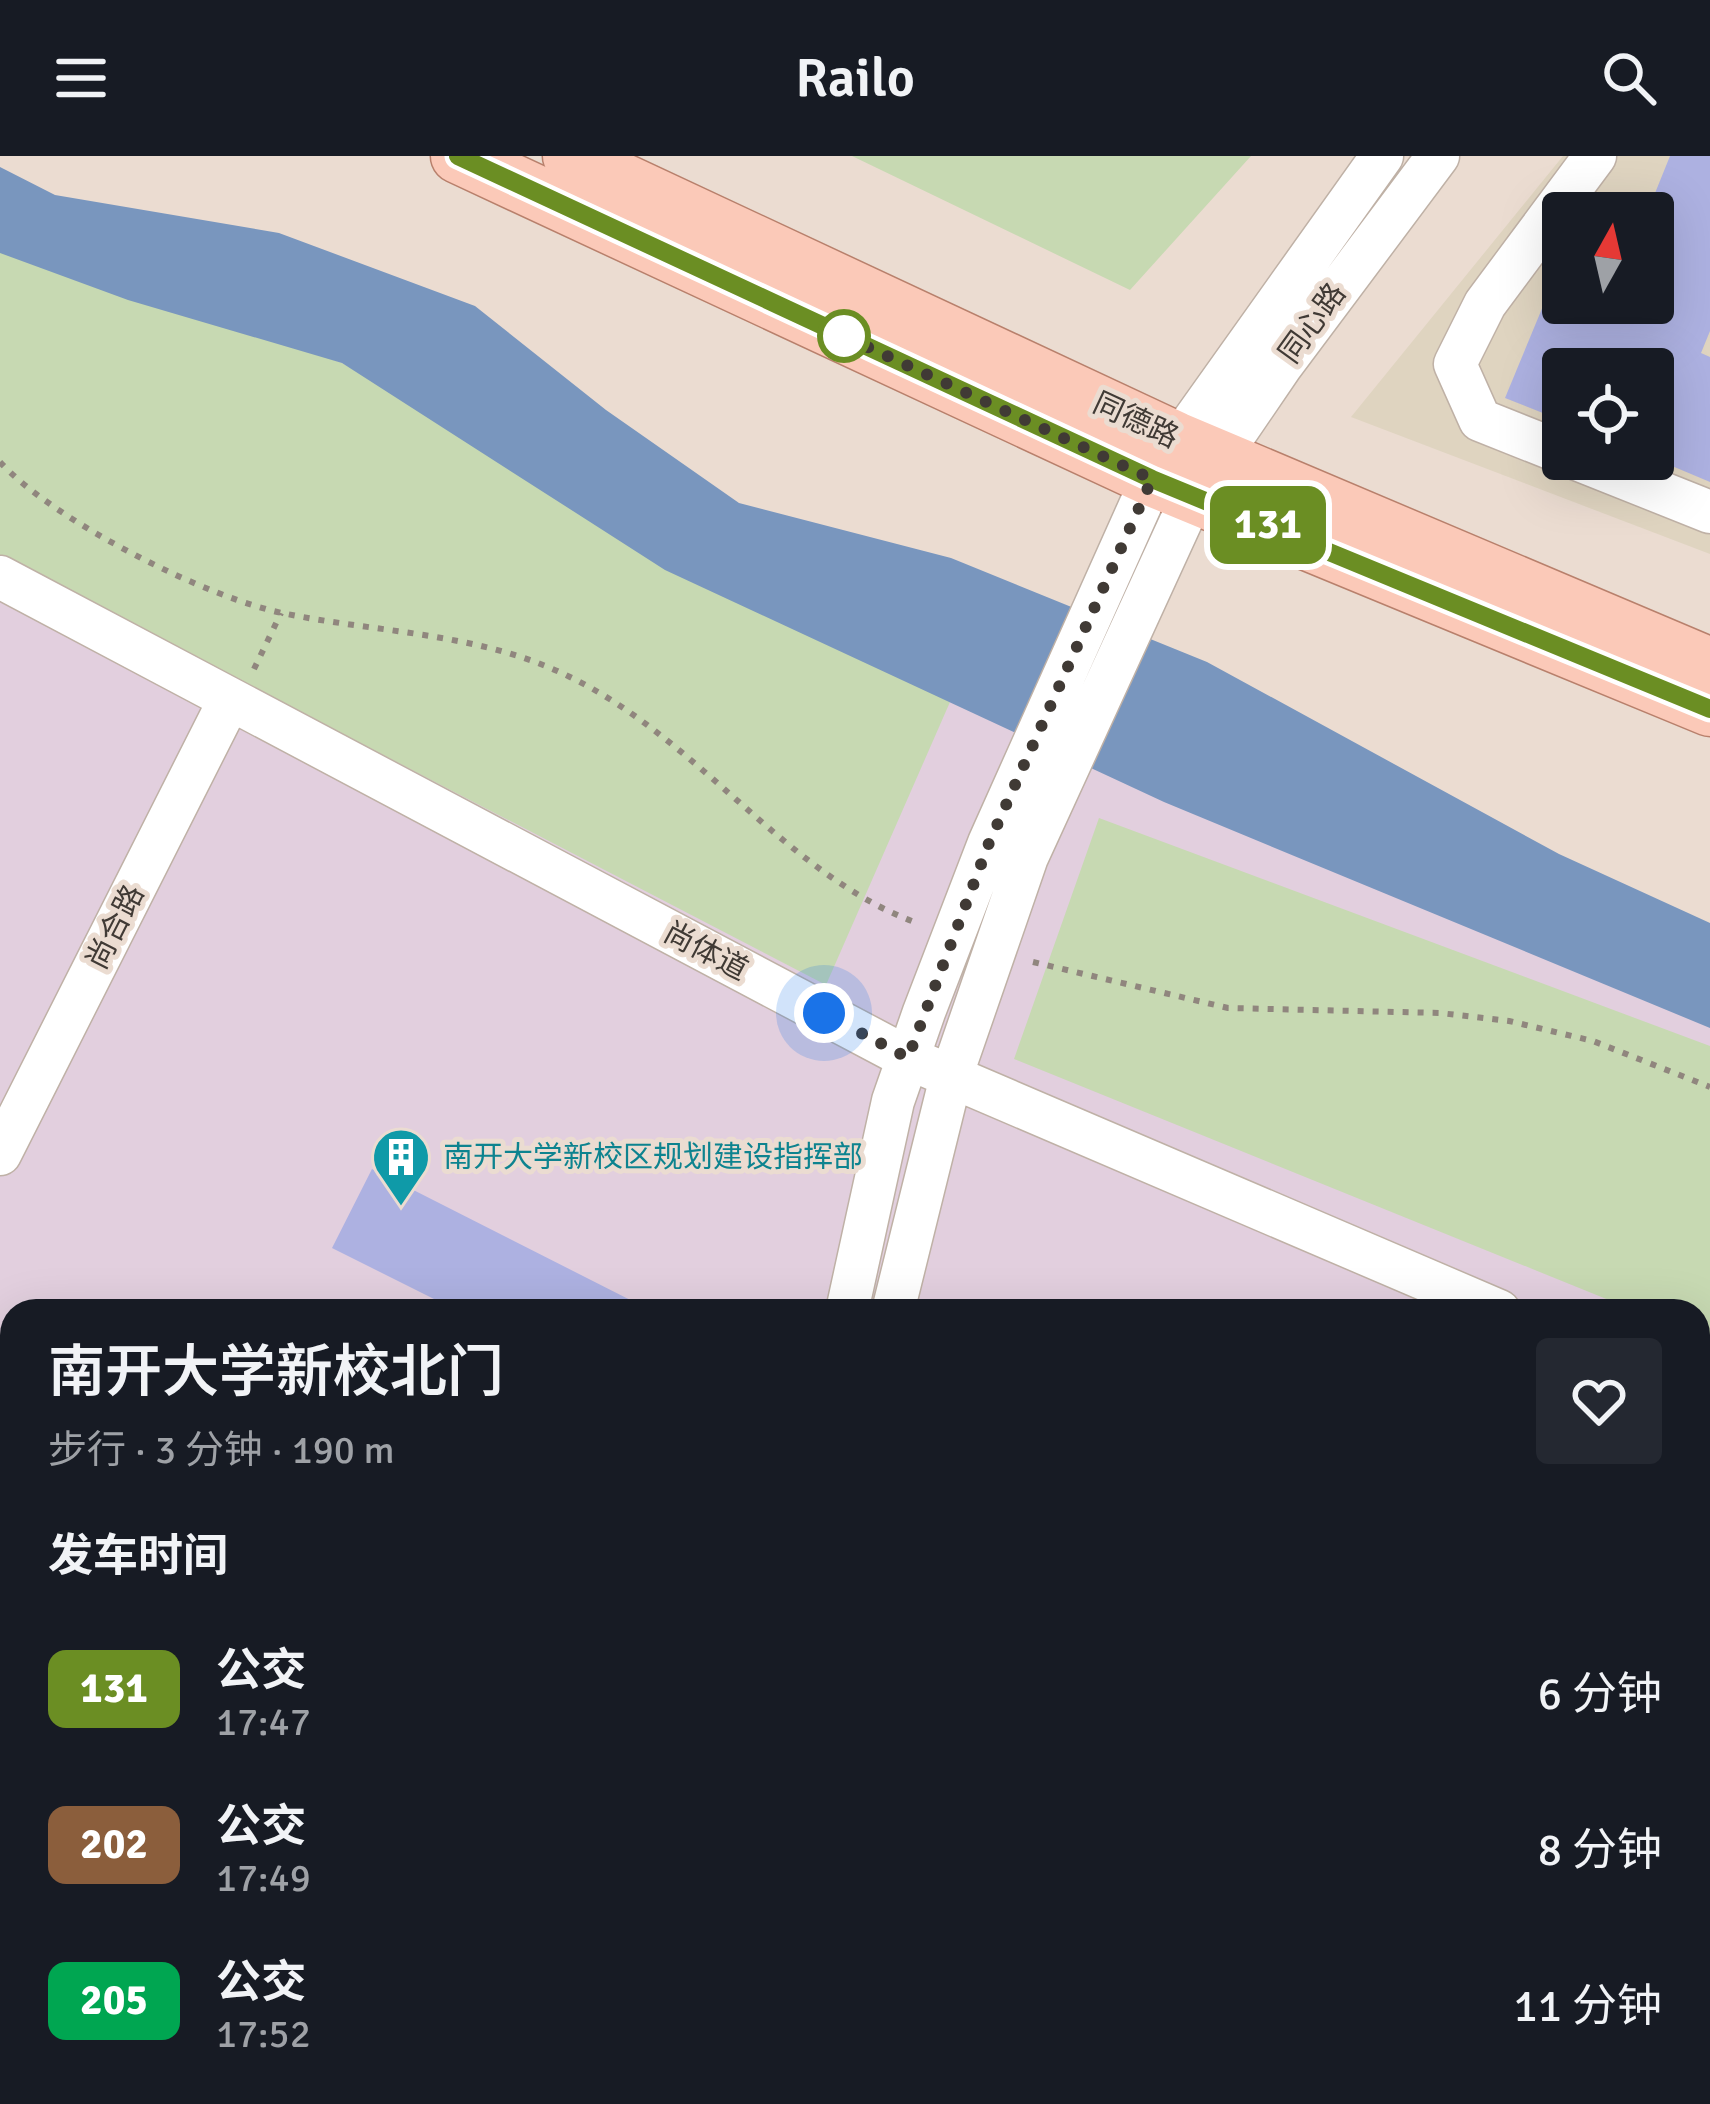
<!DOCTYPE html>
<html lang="zh">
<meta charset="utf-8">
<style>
:root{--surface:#171b24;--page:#242831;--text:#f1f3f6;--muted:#9ea1a6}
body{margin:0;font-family:Signika,"Noto Sans SC",sans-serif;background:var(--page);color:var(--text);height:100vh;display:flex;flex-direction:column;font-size:45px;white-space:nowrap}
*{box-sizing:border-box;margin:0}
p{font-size:39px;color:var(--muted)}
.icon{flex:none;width:66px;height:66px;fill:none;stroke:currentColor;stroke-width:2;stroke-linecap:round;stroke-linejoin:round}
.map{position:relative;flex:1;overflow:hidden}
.panel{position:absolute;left:0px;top:1143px;width:1710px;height:807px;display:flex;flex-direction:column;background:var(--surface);border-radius:36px 36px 0 0;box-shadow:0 12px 48px #0002}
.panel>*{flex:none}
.badge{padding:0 24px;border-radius:18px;font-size:42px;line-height:78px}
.needle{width:78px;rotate:8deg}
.fabs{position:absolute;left:1542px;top:36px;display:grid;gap:24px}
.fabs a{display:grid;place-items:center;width:132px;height:132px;border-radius:12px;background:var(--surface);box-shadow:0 12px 48px #0002;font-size:60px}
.you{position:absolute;width:60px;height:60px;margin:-30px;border:9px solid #fff;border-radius:50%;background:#1a73e8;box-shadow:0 0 0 18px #1a73e833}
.map>.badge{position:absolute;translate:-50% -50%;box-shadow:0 0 0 6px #fff}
h2{padding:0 48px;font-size:45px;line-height:108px}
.round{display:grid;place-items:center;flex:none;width:126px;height:126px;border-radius:12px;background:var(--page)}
.overview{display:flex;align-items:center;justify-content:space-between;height:204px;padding:0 48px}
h1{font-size:57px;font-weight:600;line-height:90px}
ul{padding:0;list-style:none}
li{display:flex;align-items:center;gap:36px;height:156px;padding:0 48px}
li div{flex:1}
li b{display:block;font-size:45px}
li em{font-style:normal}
li .badge{min-width:132px;font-weight:700;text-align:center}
header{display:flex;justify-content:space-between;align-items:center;height:156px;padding:0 48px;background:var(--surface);font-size:54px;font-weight:600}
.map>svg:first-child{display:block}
.commercial{fill:#dfd4c0;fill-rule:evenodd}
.education{fill:#e2cfde;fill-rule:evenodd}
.green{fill:#c7d9b2}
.water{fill:#7996be}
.building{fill:#adb1e1}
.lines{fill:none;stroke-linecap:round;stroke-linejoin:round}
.minor-casing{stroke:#bfb1a6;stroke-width:45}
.major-casing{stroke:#b8806c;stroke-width:57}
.path{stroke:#90867e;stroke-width:6;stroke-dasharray:6 9;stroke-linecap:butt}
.minor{stroke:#fff;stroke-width:42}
.major{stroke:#fbc9b8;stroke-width:54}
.line-casing{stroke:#fff;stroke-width:27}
.line{stroke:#6b8e23;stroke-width:18}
.walk{stroke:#403a35;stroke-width:12;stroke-dasharray:0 21.6}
.stop-dot{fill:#fff;stroke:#6b8e23;stroke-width:6}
.labels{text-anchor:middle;stroke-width:10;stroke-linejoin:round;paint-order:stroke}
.street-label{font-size:30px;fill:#403a35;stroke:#ebdcd1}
.culture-label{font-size:30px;fill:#0d838f;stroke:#ebdcd1;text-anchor:start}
</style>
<header><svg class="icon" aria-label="menu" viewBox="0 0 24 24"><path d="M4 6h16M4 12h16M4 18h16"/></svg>Railo<svg class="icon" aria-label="search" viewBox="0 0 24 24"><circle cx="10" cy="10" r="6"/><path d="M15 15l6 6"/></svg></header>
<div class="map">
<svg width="1710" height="1948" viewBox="0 0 1710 1948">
<rect width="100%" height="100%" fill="#ebdcd1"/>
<!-- commercial -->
<path class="commercial" d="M1563 0H1710V398L1351 261ZM1563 57H1653V147H1563ZM1563 213H1653V303H1563Z"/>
<!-- education -->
<path class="education" d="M0 22 740 367 1710 772V1948H0ZM12 1155H1698V1938H12Z"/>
<!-- green -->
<path class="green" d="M852 0H1251L1130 134Z
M0 86 342 207 950 546 826 829 0 400Z
M1099 662 1710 890V1185L1698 1180V1155H1636L1014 903Z"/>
<!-- water -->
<path class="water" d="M0 11 55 39 279 77 475 150 606 254 739 347 951 402 1207 506 1559 698 1710 767V872L1164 646 665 414 342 207 128 144 0 97Z"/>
<!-- building -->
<path class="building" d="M1670 0H1710V175L1701 197 1710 201V326L1653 302V213H1563V265L1505 242 1548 138 1604 161 1610 147H1653V57H1647Z
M372 1013 652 1155H458L332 1092Z
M1698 1255 1710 1260V1349L1698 1344Z
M0 1403 12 1409V1525L0 1519Z
M1698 1647 1710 1652V1732L1698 1726Z
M0 1782 12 1788V1886L0 1880Z
M117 1938H314L334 1948H137Z
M1016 1938H1055L1078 1948H1012Z
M1484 1938H1659L1682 1948H1507Z"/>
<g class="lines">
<defs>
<path id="minor" d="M1563 297 1480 264 1455 208 1485 148 1595 0
M1577 303 1710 356
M0 421 908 902 1499 1155
M1027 701 1193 339 1281 210 1438 0
M0 998 230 543
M847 1155 893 945 924 856 989 687 1152 323 1382 0
M893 1155 951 921 1027 701 1001 692
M1698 1240 1710 1245
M0 1331 12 1338
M0 1707 12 1713
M441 1938 461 1948
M822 1938 823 1948
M863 1938 865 1948
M1238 1938 1261 1948"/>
<path id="major" d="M458 0 1152 323 1710 553
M570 0 1176 283 1710 509"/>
</defs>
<!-- minor casing -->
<use href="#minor" class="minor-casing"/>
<!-- major casing -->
<use href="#major" class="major-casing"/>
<!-- path -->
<path class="path" d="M0 306C54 365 208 443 287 458 381 477 482 477 570 521 700 584 787 720 917 767
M254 513 281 457
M1033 806 1228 852 1440 857 1509 865 1593 885 1710 931
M1698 1614 1710 1619
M1698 1924 1710 1929
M1123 1948 1124 1938"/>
<!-- minor -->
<use href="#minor" class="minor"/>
<!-- major -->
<use href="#major" class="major"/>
</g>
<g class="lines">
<defs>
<path id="line" d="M458 0 1152 323 1710 553"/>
</defs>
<!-- line casing -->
<use href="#line" class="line-casing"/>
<!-- line -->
<use href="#line" class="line"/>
<!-- walk -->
<path class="walk" d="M824 857 908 902 989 687 1152 323 844 180"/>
</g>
<!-- icons -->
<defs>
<symbol id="building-pin" viewBox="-11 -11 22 30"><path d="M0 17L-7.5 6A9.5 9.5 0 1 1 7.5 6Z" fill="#0f9aa8" stroke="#ebdcd1"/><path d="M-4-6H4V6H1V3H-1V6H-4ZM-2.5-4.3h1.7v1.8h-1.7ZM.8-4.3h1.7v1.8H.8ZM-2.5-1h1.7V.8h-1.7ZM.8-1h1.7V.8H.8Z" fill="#fff"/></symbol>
</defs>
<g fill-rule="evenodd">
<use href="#building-pin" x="368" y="968" width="66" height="90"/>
</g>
<!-- markers -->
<circle class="stop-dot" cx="844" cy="180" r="24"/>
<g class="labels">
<!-- street labels -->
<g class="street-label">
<text transform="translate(1312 167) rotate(-54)" y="10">同心路</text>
<text transform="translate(1136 264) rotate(25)" y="10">同德路</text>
<text transform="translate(115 771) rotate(-63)" y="10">尚合路</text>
<text transform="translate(706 795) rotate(28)" y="10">尚体道</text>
</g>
<!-- culture labels -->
<g class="culture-label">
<text x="443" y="1011">南开大学新校区规划建设指挥部</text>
</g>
</g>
</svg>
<div class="fabs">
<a><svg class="needle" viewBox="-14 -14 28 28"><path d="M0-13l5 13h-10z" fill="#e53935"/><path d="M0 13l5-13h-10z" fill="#9ea1a6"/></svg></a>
<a><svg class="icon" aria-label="locate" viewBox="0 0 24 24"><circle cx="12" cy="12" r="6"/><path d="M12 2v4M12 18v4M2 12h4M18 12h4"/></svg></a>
</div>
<div class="you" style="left:824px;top:857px"></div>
<b class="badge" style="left:1268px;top:369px;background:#6b8e23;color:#fff">131</b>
<section class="panel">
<div class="overview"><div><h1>南开大学新校北门</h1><p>步行 · 3 分钟 · 190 m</p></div><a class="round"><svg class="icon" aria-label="heart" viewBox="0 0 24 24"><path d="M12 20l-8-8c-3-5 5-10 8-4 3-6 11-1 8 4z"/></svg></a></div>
<h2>发车时间</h2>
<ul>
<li><span class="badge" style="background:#6b8e23;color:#fff">131</span><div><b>公交</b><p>17:47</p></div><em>6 分钟</em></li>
<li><span class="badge" style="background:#8b5e3c;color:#fff">202</span><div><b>公交</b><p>17:49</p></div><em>8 分钟</em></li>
<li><span class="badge" style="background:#00a651;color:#fff">205</span><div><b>公交</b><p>17:52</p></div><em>11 分钟</em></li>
</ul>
</section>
</div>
